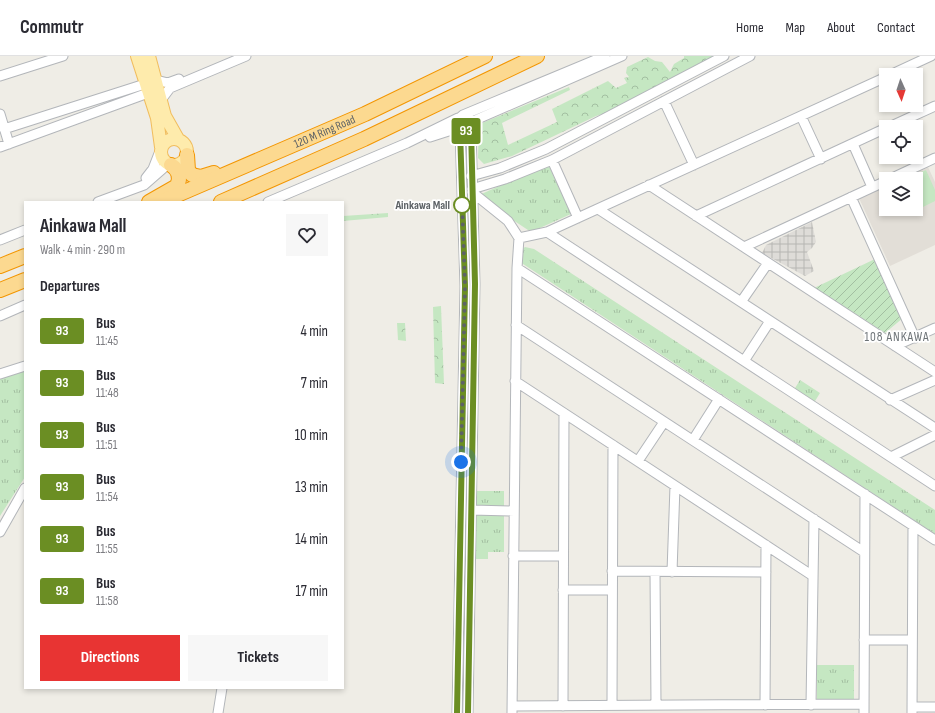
<!DOCTYPE html>
<meta charset="utf-8">
<style>
:root{--surface:#fff;--page:#f7f7f7;--text:#2b2b33;--muted:#7c7c81;--line:#e1e1e2;--accent:#e83433}
body{margin:0;font-family:"Sofia Sans Condensed",sans-serif;background:var(--page);color:var(--text);height:100vh;display:flex;flex-direction:column;font-size:15px;white-space:nowrap}
*{box-sizing:border-box;margin:0}
p{font-size:13px;color:var(--muted)}
.icon{flex:none;width:22px;height:22px;fill:none;stroke:currentColor;stroke-width:2;stroke-linecap:round;stroke-linejoin:round}
.map{position:relative;flex:1;overflow:hidden}
.sheet{position:absolute;left:24px;top:145px;width:320px;height:488px;display:flex;flex-direction:column;background:var(--surface);border-radius:0px;box-shadow:0 2px 6px #0003}
.sheet>*{flex:none}
.badge{padding:0 8px;border-radius:3px;font-size:14px;line-height:26px}
.needle{width:26px;rotate:177deg}
.buttons{position:absolute;left:879px;top:12px;display:grid;gap:8px}
.buttons a{display:grid;place-items:center;width:44px;height:44px;border-radius:0px;background:var(--surface);box-shadow:0 2px 6px #0003;font-size:20px}
.you{position:absolute;width:20px;height:20px;margin:-10px;border:3px solid #fff;border-radius:50%;background:#1a73e8;box-shadow:0 0 0 6px #1a73e833}
.map>.badge{position:absolute;translate:-50% -50%;box-shadow:0 0 0 2px #fff}
h2{padding:0 16px;font-size:15px;line-height:36px}
.round{display:grid;place-items:center;flex:none;width:42px;height:42px;border-radius:0px;background:var(--page)}
.summary{display:flex;align-items:center;justify-content:space-between;height:68px;padding:0 16px}
h1{font-size:19px;font-weight:700;line-height:30px}
.button{display:flex;gap:8px;margin-top:auto;padding:8px 16px}
.button a{flex:1;height:46px;border-radius:0px;background:var(--accent);color:#fff;font-size:16px;font-weight:700;line-height:46px;text-align:center}
.button a+a{background:var(--page);color:var(--text)}
ul{padding:0;list-style:none}
li{display:flex;align-items:center;gap:12px;height:52px;padding:0 16px}
li div{flex:1}
li b{display:block;font-size:15px}
li em{font-style:normal}
li .badge{min-width:44px;font-weight:700;text-align:center}
header{display:flex;align-items:center;gap:24px;box-sizing:border-box;height:56px;padding:0 20px;background:var(--surface);border-bottom:1px solid var(--line)}
header strong{font-size:19px}
nav{display:flex;gap:22px;margin-inline-start:auto;font-size:14px}
.map>svg:first-child{display:block}
.industrial{fill:url(#industrial-grid)}
.education{fill:#e2ded7}
.grass{fill:url(#grass-tufts)}
.forest{fill:url(#forest-crowns)}
.garden{fill:url(#garden-furrows)}
.pitch{fill:#c5e7c2}
.lines{fill:none;stroke-linecap:round;stroke-linejoin:round}
.minor-casing{stroke:#b3b6ba;stroke-width:11}
.major-casing{stroke:#f1bd5e;stroke-width:14}
.highway-casing{stroke:#f39602;stroke-width:16}
.minor{stroke:#fff;stroke-width:9}
.major{stroke:#feebac;stroke-width:12}
.highway{stroke:#fcd990;stroke-width:14}
.line-casing{stroke:#fff;stroke-width:9}
.line{stroke:#6b8e23;stroke-width:6}
.walk{stroke:#5d6266;stroke-width:4;stroke-dasharray:0 7.2}
.stop-dot{fill:#fff;stroke:#6b8e23;stroke-width:2}
.labels{text-anchor:middle;stroke-width:3.5;stroke-linejoin:round;paint-order:stroke}
.street-label{font-size:12px;fill:#5d6266;stroke:#fff}
.stop-label{font-size:12px;font-weight:bold;fill:#5d6266;stroke:#fff;text-anchor:end}
.neighbourhood-label{font-size:13px;letter-spacing:1px;fill:#6e7478;stroke:#fff}
</style>
<header>
<strong>Commutr</strong>
<nav><a>Home</a><a>Map</a><a>About</a><a>Contact</a></nav>
</header>
<div class="map">
<svg width="935" height="657" viewBox="0 0 935 657">
<defs>
<pattern id="industrial-grid" width="8" height="8" patternUnits="userSpaceOnUse"><rect width="8" height="8" fill="#dedcd8"/><path d="M0 4h8M4 0v8" fill="none" stroke="#b7b6b3"/></pattern>
<pattern id="grass-tufts" width="24" height="20" patternUnits="userSpaceOnUse"><rect width="24" height="20" fill="#c5e7c2"/><path d="M3 7l-1-3M5 7V3M7 7l1-3M15 17l-1-3M17 17v-4M19 17l1-3" fill="none" stroke="#a3bfa1"/></pattern>
<pattern id="forest-crowns" width="20" height="18" patternUnits="userSpaceOnUse"><rect width="20" height="18" fill="#c5e7c2"/><path d="M2 6a3 3 0 1 1 6 0M12 15a3 3 0 1 1 6 0" fill="none" stroke="#a3bfa1"/></pattern>
<pattern id="garden-furrows" width="10" height="10" patternUnits="userSpaceOnUse"><rect width="10" height="10" fill="#c5e7c2"/><path d="M-1 1l2-2M0 10L10 0M9 11l2-2" fill="none" stroke="#a3bfa1"/></pattern>
</defs>
<rect width="100%" height="100%" fill="#efede6"/>
<!-- industrial -->
<path class="industrial" d="M812 166 816 186 812 192 807 196 814 215 805 220 762 197 766 189Z"/>
<!-- education -->
<path class="education" d="M928 111 935 126V189L890 210 859 142 886 130V153H916V123H901Z"/>
<!-- grass -->
<path class="grass" d="M548 108 571 158 531 176 477 140Z
M525 191 534 193 935 454V478L520 206 521 194Z
M25 315V421L0 460V323Z
M800 324 820 337 812 350 792 337Z
M475 435H504V496H488V503H474Z
M817 609H854V646L817 647Z"/>
<!-- forest -->
<path class="forest" d="M684 0H715L612 55 596 60 512 100 484 108 478 102 479 70 482 67 569 31 570 34 502 67 508 89 557 66 552 53 608 25 616 32 627 27 624 22 629 21 626 17 627 11 648 1 655 5 662 6 670 16 674 8 684 2Z
M388 157V161L343 165V160Z
M441 250 444 328 435 327 433 251Z
M397 267H405L406 285 398 284Z"/>
<!-- garden -->
<path class="garden" d="M875 203 903 262 885 277 814 232Z"/>
<!-- pitch -->
<path class="pitch" d="M926 114 935 134V145L921 152 916 142V123L907 122Z"/>
<g class="lines">
<defs>
<path id="minor" d="M890 19 931 0
M0 20 63 0
M156 24 168 27 179 23
M161 44 170 32 246 0
M664 45 694 109
M0 58 9 88
M801 60 821 103
M473 65 622 0
M889 71 935 50
M4 73 145 28
M430 81 458 72
M853 88 872 131
M0 91 148 37
M552 104 578 162
M471 120 500 112 546 93 724 0
M146 122 153 113 160 95
M890 123 935 102
M649 129 935 316
M472 133 505 123 552 104 750 0
M472 136 508 165 519 182 517 212 512 657
M851 141 915 282
M98 146 144 129 168 108
M268 146 407 87 458 62
M598 153 935 372
M696 160 886 72
M547 176 935 430
M519 182 547 176 886 21
M0 184 25 174
M744 191 886 125
M517 212 935 484
M741 246 768 207
M0 260 25 249
M516 269 864 496
M895 290 935 272
M744 305 770 265
M0 318 25 310
M515 325 813 520
M890 344 935 324
M693 384 719 343
M891 401 935 379
M638 405 664 366
M472 454 514 455
M0 476 25 432
M513 500H563
M612 515 766 516
M655 516 656 649
M672 516 675 430
M563 534H612
M864 584H911
M612 649 613 389
M765 649 766 489
M811 649 814 463
M512 650 864 648
M563 650 564 357
M912 651H935
M218 657 222 632
M457 657 465 230 460 74 457 69V64L463 59 605 0
M468 657 475 228 471 73
M864 657 865 438
M912 657 913 470"/>
<path id="major" d="M137 0 157 62 161 91
M149 0 165 60 178 83
M161 96a13 13 0 1 1 26 0a13 13 0 1 1-26 0Z"/>
<g id="highway">
<path d="M187 99 188 114 192 119 201 121 214 117"/>
<path d="M149 146 177 130C181 122 179 114 171 109"/>
<path id="s1" d="M161 146 365 58 485 0"/>
<path d="M221 146 364 83 537 0"/>
<path d="M0 210 25 200"/>
<path d="M0 234 25 224"/>
</g>
</defs>
<!-- minor casing -->
<use href="#minor" class="minor-casing"/>
<!-- major casing -->
<use href="#major" class="major-casing"/>
<!-- highway casing -->
<use href="#highway" class="highway-casing"/>
<!-- minor -->
<use href="#minor" class="minor"/>
<!-- major -->
<use href="#major" class="major"/>
<!-- highway -->
<use href="#highway" class="highway"/>
</g>
<g class="lines">
<defs>
<path id="line" d="M457 657 465 230 460 74 465 75 471 73 475 228 468 657"/>
</defs>
<!-- line casing -->
<use href="#line" class="line-casing"/>
<!-- line -->
<use href="#line" class="line"/>
<!-- walk -->
<path class="walk" d="M461 406 465 230 462 146V149"/>
</g>
<!-- markers -->
<circle class="stop-dot" cx="462" cy="149" r="8"/>
<g class="labels">
<!-- street labels -->
<g class="street-label">
<text dy="4" stroke="none"><textPath href="#s1" startOffset="178">120 M Ring Road</textPath></text>
</g>
<!-- stop labels -->
<g class="stop-label">
<text x="450" y="153">Ainkawa Mall</text>
</g>
<!-- neighbourhood labels -->
<g class="neighbourhood-label">
<text x="897" y="285">108 ANKAWA</text>
</g>
</g>
</svg>
<div class="buttons">
<a><svg class="needle" viewBox="-14 -14 28 28"><path d="M0-13l5 13h-10z" fill="#e53935"/><path d="M0 13l5-13h-10z" fill="#7c7c81"/></svg></a>
<a><svg class="icon" aria-label="locate" viewBox="0 0 24 24"><circle cx="12" cy="12" r="6"/><path d="M12 2v4M12 18v4M2 12h4M18 12h4"/></svg></a>
<a><svg class="icon" aria-label="layers" viewBox="0 0 24 24"><path d="M12 4l9 5-9 5-9-5zM3 14l9 5 9-5"/></svg></a>
</div>
<div class="you" style="left:461px;top:406px"></div>
<b class="badge" style="left:466px;top:75px;background:#6b8e23;color:#fff">93</b>
<section class="sheet">
<div class="summary"><div><h1>Ainkawa Mall</h1><p>Walk · 4 min · 290 m</p></div><a class="round"><svg class="icon" aria-label="heart" viewBox="0 0 24 24"><path d="M12 20l-8-8c-3-5 5-10 8-4 3-6 11-1 8 4z"/></svg></a></div>
<h2>Departures</h2>
<ul>
<li><span class="badge" style="background:#6b8e23;color:#fff">93</span><div><b>Bus</b><p>11:45</p></div><em>4 min</em></li>
<li><span class="badge" style="background:#6b8e23;color:#fff">93</span><div><b>Bus</b><p>11:48</p></div><em>7 min</em></li>
<li><span class="badge" style="background:#6b8e23;color:#fff">93</span><div><b>Bus</b><p>11:51</p></div><em>10 min</em></li>
<li><span class="badge" style="background:#6b8e23;color:#fff">93</span><div><b>Bus</b><p>11:54</p></div><em>13 min</em></li>
<li><span class="badge" style="background:#6b8e23;color:#fff">93</span><div><b>Bus</b><p>11:55</p></div><em>14 min</em></li>
<li><span class="badge" style="background:#6b8e23;color:#fff">93</span><div><b>Bus</b><p>11:58</p></div><em>17 min</em></li>
</ul>
<div class="button"><a>Directions</a><a>Tickets</a></div>
</section>
</div>
